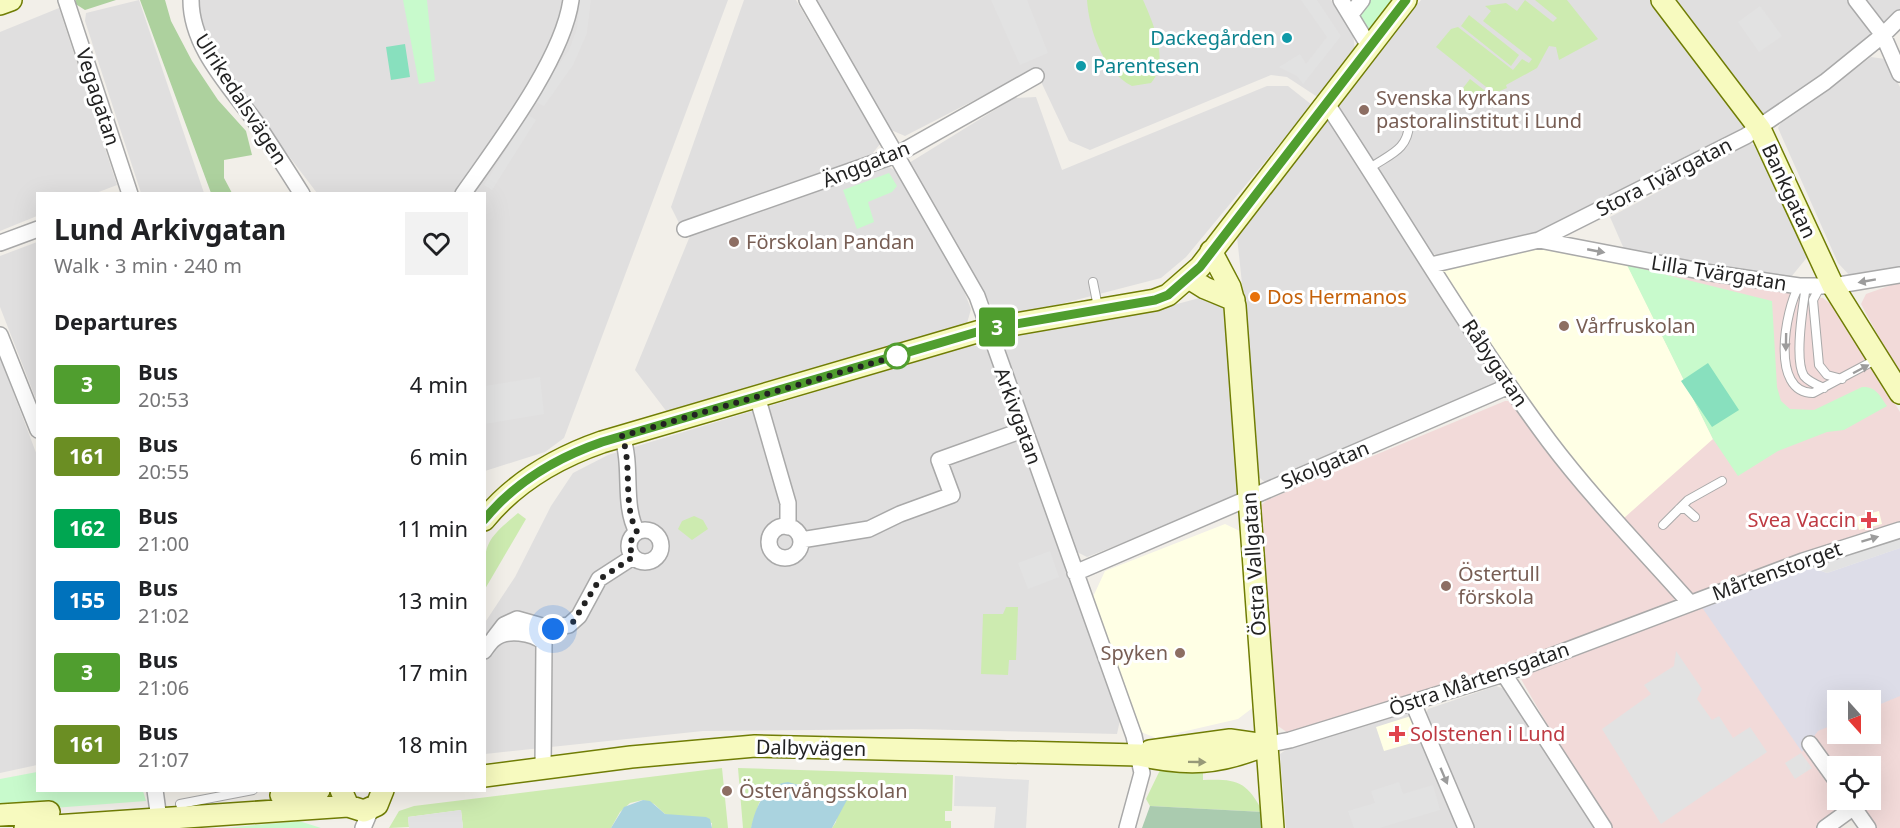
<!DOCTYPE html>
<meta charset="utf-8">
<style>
:root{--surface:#fff;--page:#f2f2f2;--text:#202124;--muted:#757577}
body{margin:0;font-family:"Noto Sans",sans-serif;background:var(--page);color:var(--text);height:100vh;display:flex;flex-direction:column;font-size:22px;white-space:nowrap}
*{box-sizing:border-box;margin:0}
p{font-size:20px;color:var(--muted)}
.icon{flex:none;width:33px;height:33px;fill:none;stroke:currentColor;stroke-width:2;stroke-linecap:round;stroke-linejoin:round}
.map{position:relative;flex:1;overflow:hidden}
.drawer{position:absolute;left:36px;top:192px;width:450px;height:600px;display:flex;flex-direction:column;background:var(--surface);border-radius:0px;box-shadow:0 6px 24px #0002}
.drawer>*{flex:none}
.badge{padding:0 12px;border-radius:4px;font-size:21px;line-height:39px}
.needle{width:39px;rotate:159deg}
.controls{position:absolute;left:1827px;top:690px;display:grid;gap:12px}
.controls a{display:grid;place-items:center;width:54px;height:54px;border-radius:0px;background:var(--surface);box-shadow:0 6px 24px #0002;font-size:30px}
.you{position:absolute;width:30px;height:30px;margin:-15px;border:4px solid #fff;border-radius:50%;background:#1a73e8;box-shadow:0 0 0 9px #1a73e833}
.map>.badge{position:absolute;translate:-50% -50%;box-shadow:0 0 0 3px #fff}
h2{padding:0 18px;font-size:22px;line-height:54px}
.round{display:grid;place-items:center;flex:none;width:63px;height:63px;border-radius:0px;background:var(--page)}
.overview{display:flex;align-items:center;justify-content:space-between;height:102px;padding:0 18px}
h1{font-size:28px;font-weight:700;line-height:45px}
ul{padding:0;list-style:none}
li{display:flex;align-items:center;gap:18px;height:72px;padding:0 18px}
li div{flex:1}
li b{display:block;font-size:22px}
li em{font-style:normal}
li .badge{min-width:66px;font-weight:700;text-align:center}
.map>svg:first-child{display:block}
.residential{fill:#e0dfdf}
.commercial{fill:#f2dad9;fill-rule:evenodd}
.education{fill:#ffffe5}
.grass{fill:#cdebb0}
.forest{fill:#add19e}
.cemetery{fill:#aacbaf}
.park{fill:#c8facc}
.pitch{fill:#88e0be}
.parking{fill:#e2e2e2}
.plaza{fill:#dddde8}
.water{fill:#aad3df}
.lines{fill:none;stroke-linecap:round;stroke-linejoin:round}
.lane-casing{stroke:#a9a9a9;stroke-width:10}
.street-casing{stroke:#a9a9a9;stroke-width:18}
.secondary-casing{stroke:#707d05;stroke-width:24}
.lane{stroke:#fff;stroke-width:8}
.street{stroke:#fff;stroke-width:15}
.secondary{stroke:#f7fabf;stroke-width:21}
.oneway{fill:#9c9c9c}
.oneway2{fill:#979978}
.line-casing{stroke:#fff;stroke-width:14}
.line{stroke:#509e2f;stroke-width:9}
.walk{stroke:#222;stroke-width:6;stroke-dasharray:0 10.8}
.culture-dot{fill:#0f9aa8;stroke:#fff;stroke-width:2}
.education-dot{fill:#8d6e63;stroke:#fff;stroke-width:2}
.food-dot{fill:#e8710a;stroke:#fff;stroke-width:2}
.stop-dot{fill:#fff;stroke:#509e2f;stroke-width:3}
.health-dot{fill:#e0444e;stroke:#fff;stroke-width:2}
.labels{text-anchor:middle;stroke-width:6;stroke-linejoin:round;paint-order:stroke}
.culture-label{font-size:20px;fill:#0d838f;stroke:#fff;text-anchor:end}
.street-label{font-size:20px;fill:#222;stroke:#fff}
.education-label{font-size:20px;fill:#785e54;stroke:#fff;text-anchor:start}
.food-label{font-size:20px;fill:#c56008;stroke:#fff;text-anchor:start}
.health-label{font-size:20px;fill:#be3a42;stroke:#fff;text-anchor:end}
</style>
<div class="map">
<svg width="1900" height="828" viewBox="0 0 1900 828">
<rect width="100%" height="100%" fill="#f2efe9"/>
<!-- residential -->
<path class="residential" d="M139 0 204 193H141L85 21 86 13Z
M183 0H728L564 438 545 452 485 471 484 194 317 193 226 74 213 43Z
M744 0H796L880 144 869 158 679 223 671 207Z
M814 0H1331L1353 34 1355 50 1319 98 1287 77 1271 75 1090 150 1069 141 1035 69 905 136 891 130Z
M1421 0H1651L1745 121 1743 135 1554 230 1444 256 1428 253 1337 108Z
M1671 0H1848L1875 36 1771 116 1759 115Z
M1860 0H1900V13L1886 28Z
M59 8 117 185 96 193 38 194 37 216 0 231V32Z
M1871 57 1885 59 1900 87V268L1851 277 1838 263 1778 128 1781 122Z
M1267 86H1288L1312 105 1186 257 1161 278 1014 316 993 309 909 163 1014 98 1036 97 1062 170Z
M1332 118 1498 379 1492 389 1266 483 1256 475 1243 293 1236 227 1323 119Z
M1749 144 1759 145 1809 255 1791 277 1666 261 1624 249 1610 217Z
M889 167 898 172 955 268 971 309 966 327 670 416 635 370 692 231Z
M37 242V402L0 307V256Z
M1203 297 1227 307 1243 487 1232 500 1087 557 1077 552 1001 341 1011 329 1166 307Z
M970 345 987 348 1120 720 1117 734 913 729 703 731 485 754 484 624 515 577 551 506 573 473 608 455Z
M0 357 38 458 37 765 0 773Z
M1496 686 1510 691 1595 828H1470L1424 719 1428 709Z
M1409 711 1459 828H1286L1280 754 1293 745Z"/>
<!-- commercial -->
<path class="commercial" d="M1538 249 1823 298 1838 310 1900 412V525L1689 600 1570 460Z
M1900 282V376L1861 304 1866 294Z
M1505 401H1515L1675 597 1673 606 1497 672 1288 733 1278 726 1260 506 1267 500Z
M1698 603 1707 605 1837 793 1838 800H1842L1846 805 1819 828H1607L1521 679 1530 669Z
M1900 668V828H1875L1855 800H1870V766H1838L1837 774 1801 723V708ZM1838 700H1870V734H1838Z"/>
<!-- education -->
<path class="education" d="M1539 240 1623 256 1713 439 1624 518 1616 522 1590 492 1431 265Z
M1879 511 1882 524 1859 530 1856 517Z
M1225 524 1240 531 1255 706 1238 719 1156 738 1136 730 1092 599 1105 571Z
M1411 716 1419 741 1384 751 1376 727Z"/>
<!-- grass -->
<path class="grass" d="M1087 0H1143C1153 22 1170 62 1151 83L1132 86C1103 71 1089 30 1087 0Z
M1525 0 1553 22 1557 18 1535 0H1567L1598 39 1559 60 1556 47 1549 46 1537 68 1506 85 1507 88 1466 105 1456 97 1470 79 1488 93 1490 90 1436 47 1451 29 1458 27 1513 70 1522 59 1529 63 1532 59 1483 21 1491 11 1485 6 1506 3 1517 11Z
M1469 15 1519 55 1511 66 1461 26Z
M518 513 526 519 485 589C484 545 483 542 518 513Z
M694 516 703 520 708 529 692 540 678 529 682 521Z
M1006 607H1018L1016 660H1009L1008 675 981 674 983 614H1003Z
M722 768 728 828H712V823L665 814 654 804 643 800 630 803 620 812 611 828H463L461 810 408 817 409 827 389 828 399 811 414 806Z
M738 768 953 775 952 811H945V821H951V828H832L836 822 843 786 819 791 797 784 770 789 759 803 751 828H743Z
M1161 768 1203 769V780C1238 779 1246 781 1263 812L1150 806 1146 799Z"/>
<!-- forest -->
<path class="forest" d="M76 0H116L85 10 74 3Z
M140 0H165L171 21 192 61 218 100 246 131 252 155 224 160V178L232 193H211Z"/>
<!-- cemetery -->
<path class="cemetery" d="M1150 806 1263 812 1264 828H1142Z"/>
<!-- park -->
<path class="park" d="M403 0H427L435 81 419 84Z
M1362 0H1406L1369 46 1351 14Z
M889 173 897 186 892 192 868 202 874 222 857 229 843 190Z
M1627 265 1772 301 1777 387 1781 401 1790 409 1814 410 1862 387C1876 386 1880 396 1887 406L1844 430 1827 432 1778 451 1738 476 1713 439Z
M37 772 38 790 143 791 146 801 0 812V779Z
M299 821 321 828H226Z"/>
<!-- pitch -->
<path class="pitch" d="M405 44 410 77 391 80 386 47Z
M1708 363 1739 410 1712 427 1681 381Z"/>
<!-- parking -->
<path class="parking" d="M580 0H591L587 33 573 65 544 106 534 101 569 50 577 28Z
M991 0H1027L1048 53 1020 65Z
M1301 0H1317L1341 36 1303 84 1297 76 1279 67 1300 54 1306 64 1327 37Z
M1760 6 1782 36 1759 52 1738 22Z
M528 115 536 120 492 190 484 185Z
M540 377 544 414 485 424V386Z
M1900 537V548L1827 573 1810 567Z
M1050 551 1059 577 1028 589 1018 563Z
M1676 651 1702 689 1697 699 1712 720 1719 716 1733 738 1750 727 1767 752 1661 824 1602 729 1651 694 1644 685 1674 666Z
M1801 753 1812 768 1795 779 1785 763Z
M955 776 1029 780 1026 828H994L996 807 954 806Z
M1399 782 1403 794 1433 785 1440 810 1379 828H1354L1348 811 1375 803 1371 791Z
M461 810 463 828H409L408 817Z"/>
<!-- plaza -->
<path class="plaza" d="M1900 548V696L1871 708 1870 700H1838L1837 723 1818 731 1802 752 1701 606 1810 567 1827 573Z"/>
<!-- water -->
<path class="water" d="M788 782 819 791 843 786 847 800 832 828H751C755 808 765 784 788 782Z
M643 800 650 801 665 814 706 817 710 819 712 828H611L624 807Z"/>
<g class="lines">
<defs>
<path id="lane" d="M1370 168C1390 154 1408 150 1409 124
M1093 282 1098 307
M1799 286C1785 310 1770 393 1813 393L1877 359
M1806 286C1803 305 1794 360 1804 376 1809 382 1817 385 1824 388
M1820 287 1813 300 1819 365 1827 375 1842 379
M1679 509H1686L1695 517
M1663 525 1688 500 1722 481
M180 804 253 790"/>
<path id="street" d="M66 0 130 194
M191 0C191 48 231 87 257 124 272 147 287 170 302 194
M807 0 977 296 1134 736 1142 773 1127 828
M1341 0 1369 46
M1856 0 1883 35 1900 74
M1351 14 1362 0
M1327 104C1401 216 1469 334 1549 441 1592 498 1642 549 1689 602
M463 194C498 144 563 59 571 0
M685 229 896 155 1036 76
M1539 240 1705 272 1799 286H1833L1900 275
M0 243 38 229
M1431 265 1539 240 1746 136 1825 82 1883 35 1900 18
M0 335 38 430
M757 396 788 503V527
M622 436C633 467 622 504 637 532
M769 542a16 16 0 1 1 32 0a16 16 0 1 1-32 0Z
M629 546a16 16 0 1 1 32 0a16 16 0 1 1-32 0Z
M801 540 869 529 900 514 952 495 939 460 1023 430
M1075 573 1509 386
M494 638 504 625 517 619 549 628 569 625 579 616 599 579 633 557
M484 651C487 647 490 642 494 639 506 629 533 632 544 643L543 769
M1504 674 1604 828
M1413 703 1466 828
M1810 744 1838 783
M1265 745 1290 740 1504 674 1803 561 1900 530
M155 790 159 819
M1849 801 1868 828
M363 828 371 809
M1825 828 1854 807"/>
<path id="secondary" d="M1662 0 1760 129 1833 286 1900 393
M0 4 11 0
M1211 251 1230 287 1235 306 1273 828
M1189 278 1205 288 1234 300
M484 520C515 482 556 458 602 442L987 329 1155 300 1168 295 1200 267 1406 0
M1150 751 1230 740 1265 745
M484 776 631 757 755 746 1139 755C1188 766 1220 764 1265 745
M341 790 348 806 364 811 377 805 383 790
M281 795 319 790
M0 815 49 812
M25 828 348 806"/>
</defs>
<!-- lane casing -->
<use href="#lane" class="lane-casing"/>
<!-- street casing -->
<use href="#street" class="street-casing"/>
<!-- secondary casing -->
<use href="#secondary" class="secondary-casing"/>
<!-- lane -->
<use href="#lane" class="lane"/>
<!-- street -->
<use href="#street" class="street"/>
<!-- secondary -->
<use href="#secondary" class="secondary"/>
</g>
<!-- one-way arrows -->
<defs><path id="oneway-solid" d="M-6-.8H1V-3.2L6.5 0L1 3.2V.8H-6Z" transform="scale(1.5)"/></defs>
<g class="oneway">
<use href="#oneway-solid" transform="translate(1596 251) rotate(11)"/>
<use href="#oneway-solid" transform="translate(1867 281) rotate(170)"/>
<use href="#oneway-solid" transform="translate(1786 342) rotate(91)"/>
<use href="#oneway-solid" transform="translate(1861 369) rotate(-28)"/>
<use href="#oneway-solid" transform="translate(1870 539) rotate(-17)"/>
<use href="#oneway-solid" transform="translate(1444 776) rotate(67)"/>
</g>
<use class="oneway2" href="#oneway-solid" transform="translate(1197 762) rotate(1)"/>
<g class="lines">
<defs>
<path id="line" d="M484 520C515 482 556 458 602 442L987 329 1155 300 1168 295 1200 267 1406 0"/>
</defs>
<!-- line casing -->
<use href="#line" class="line-casing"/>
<!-- line -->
<use href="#line" class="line"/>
<!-- walk -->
<path class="walk" d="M553 629 573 622 600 579 633 557 629 544 637 532C622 504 633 467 622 436L897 356"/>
</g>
<!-- markers -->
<g class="culture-dot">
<circle cx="1287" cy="38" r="6"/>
<circle cx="1081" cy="66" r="6"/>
</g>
<g class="education-dot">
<circle cx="1364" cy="110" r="6"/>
<circle cx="734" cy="242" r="6"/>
<circle cx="1564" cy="326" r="6"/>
<circle cx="1446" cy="586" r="6"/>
<circle cx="1180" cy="653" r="6"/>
<circle cx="727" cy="791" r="6"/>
</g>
<circle class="food-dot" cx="1255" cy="297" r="6"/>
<circle class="stop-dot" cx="897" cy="356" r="12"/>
<g class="health-dot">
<path d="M1866 511h6v6h6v6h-6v6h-6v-6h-6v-6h6z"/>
<path d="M1394 725h6v6h6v6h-6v6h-6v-6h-6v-6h6z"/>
</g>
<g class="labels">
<!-- culture labels -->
<g class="culture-label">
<text x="1275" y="45">Dackegården</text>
<text x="1093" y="73" text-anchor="start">Parentesen</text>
</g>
<!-- street labels -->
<g class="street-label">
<text transform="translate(98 97) rotate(72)" y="7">Vegagatan</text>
<text transform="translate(241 99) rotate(57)" y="7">Ulrikedalsvägen</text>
<text transform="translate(866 164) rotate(-22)" y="7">Änggatan</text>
<text transform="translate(1664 177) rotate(-27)" y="7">Stora Tvärgatan</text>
<text transform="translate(1789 191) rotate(65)" y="7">Bankgatan</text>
<text transform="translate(1719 273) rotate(9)" y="7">Lilla Tvärgatan</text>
<text transform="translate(1495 363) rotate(56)" y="7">Råbygatan</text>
<text transform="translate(1018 416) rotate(70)" y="7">Arkivgatan</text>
<text transform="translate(1325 465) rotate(-23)" y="7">Skolgatan</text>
<text transform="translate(1254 564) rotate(-94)" y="7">Östra Vallgatan</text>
<text transform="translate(1777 571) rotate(-20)" y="7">Mårtenstorget</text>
<text transform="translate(1479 679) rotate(-19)" y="7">Östra Mårtensgatan</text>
<text transform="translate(811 748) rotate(1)" y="7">Dalbyvägen</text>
</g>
<!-- education labels -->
<g class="education-label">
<text x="1376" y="105">Svenska kyrkans<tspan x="1376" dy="23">pastoralinstitut i Lund</tspan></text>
<text x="746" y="249">Förskolan Pandan</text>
<text x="1576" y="333">Vårfruskolan</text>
<text x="1458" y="581">Östertull<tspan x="1458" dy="23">förskola</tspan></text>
<text x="1168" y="660" text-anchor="end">Spyken</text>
<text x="739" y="798">Östervångsskolan</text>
</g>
<!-- food labels -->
<g class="food-label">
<text x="1267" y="304">Dos Hermanos</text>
</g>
<!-- health labels -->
<g class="health-label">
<text x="1856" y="527">Svea Vaccin</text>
<text x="1410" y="741" text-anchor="start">Solstenen i Lund</text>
</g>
</g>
</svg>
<div class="controls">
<a><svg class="needle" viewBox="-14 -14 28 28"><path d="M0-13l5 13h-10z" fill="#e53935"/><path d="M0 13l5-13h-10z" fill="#757577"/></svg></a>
<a><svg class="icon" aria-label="locate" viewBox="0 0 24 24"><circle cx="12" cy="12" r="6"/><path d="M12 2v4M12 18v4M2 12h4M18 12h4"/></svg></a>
</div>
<div class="you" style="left:553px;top:629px"></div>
<b class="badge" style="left:997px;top:327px;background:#509e2f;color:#fff">3</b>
<section class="drawer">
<div class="overview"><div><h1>Lund Arkivgatan</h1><p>Walk · 3 min · 240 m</p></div><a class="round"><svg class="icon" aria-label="heart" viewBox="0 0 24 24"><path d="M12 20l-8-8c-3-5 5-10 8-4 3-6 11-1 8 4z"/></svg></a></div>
<h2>Departures</h2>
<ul>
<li><span class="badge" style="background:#509e2f;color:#fff">3</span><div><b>Bus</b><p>20:53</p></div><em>4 min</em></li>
<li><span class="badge" style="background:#6b8e23;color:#fff">161</span><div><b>Bus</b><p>20:55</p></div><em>6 min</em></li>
<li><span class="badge" style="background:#00a651;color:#fff">162</span><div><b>Bus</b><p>21:00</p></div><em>11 min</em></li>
<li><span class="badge" style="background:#0072bc;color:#fff">155</span><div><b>Bus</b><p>21:02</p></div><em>13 min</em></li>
<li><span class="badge" style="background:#509e2f;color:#fff">3</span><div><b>Bus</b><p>21:06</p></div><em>17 min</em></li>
<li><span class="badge" style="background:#6b8e23;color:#fff">161</span><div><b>Bus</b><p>21:07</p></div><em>18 min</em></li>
</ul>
</section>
</div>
